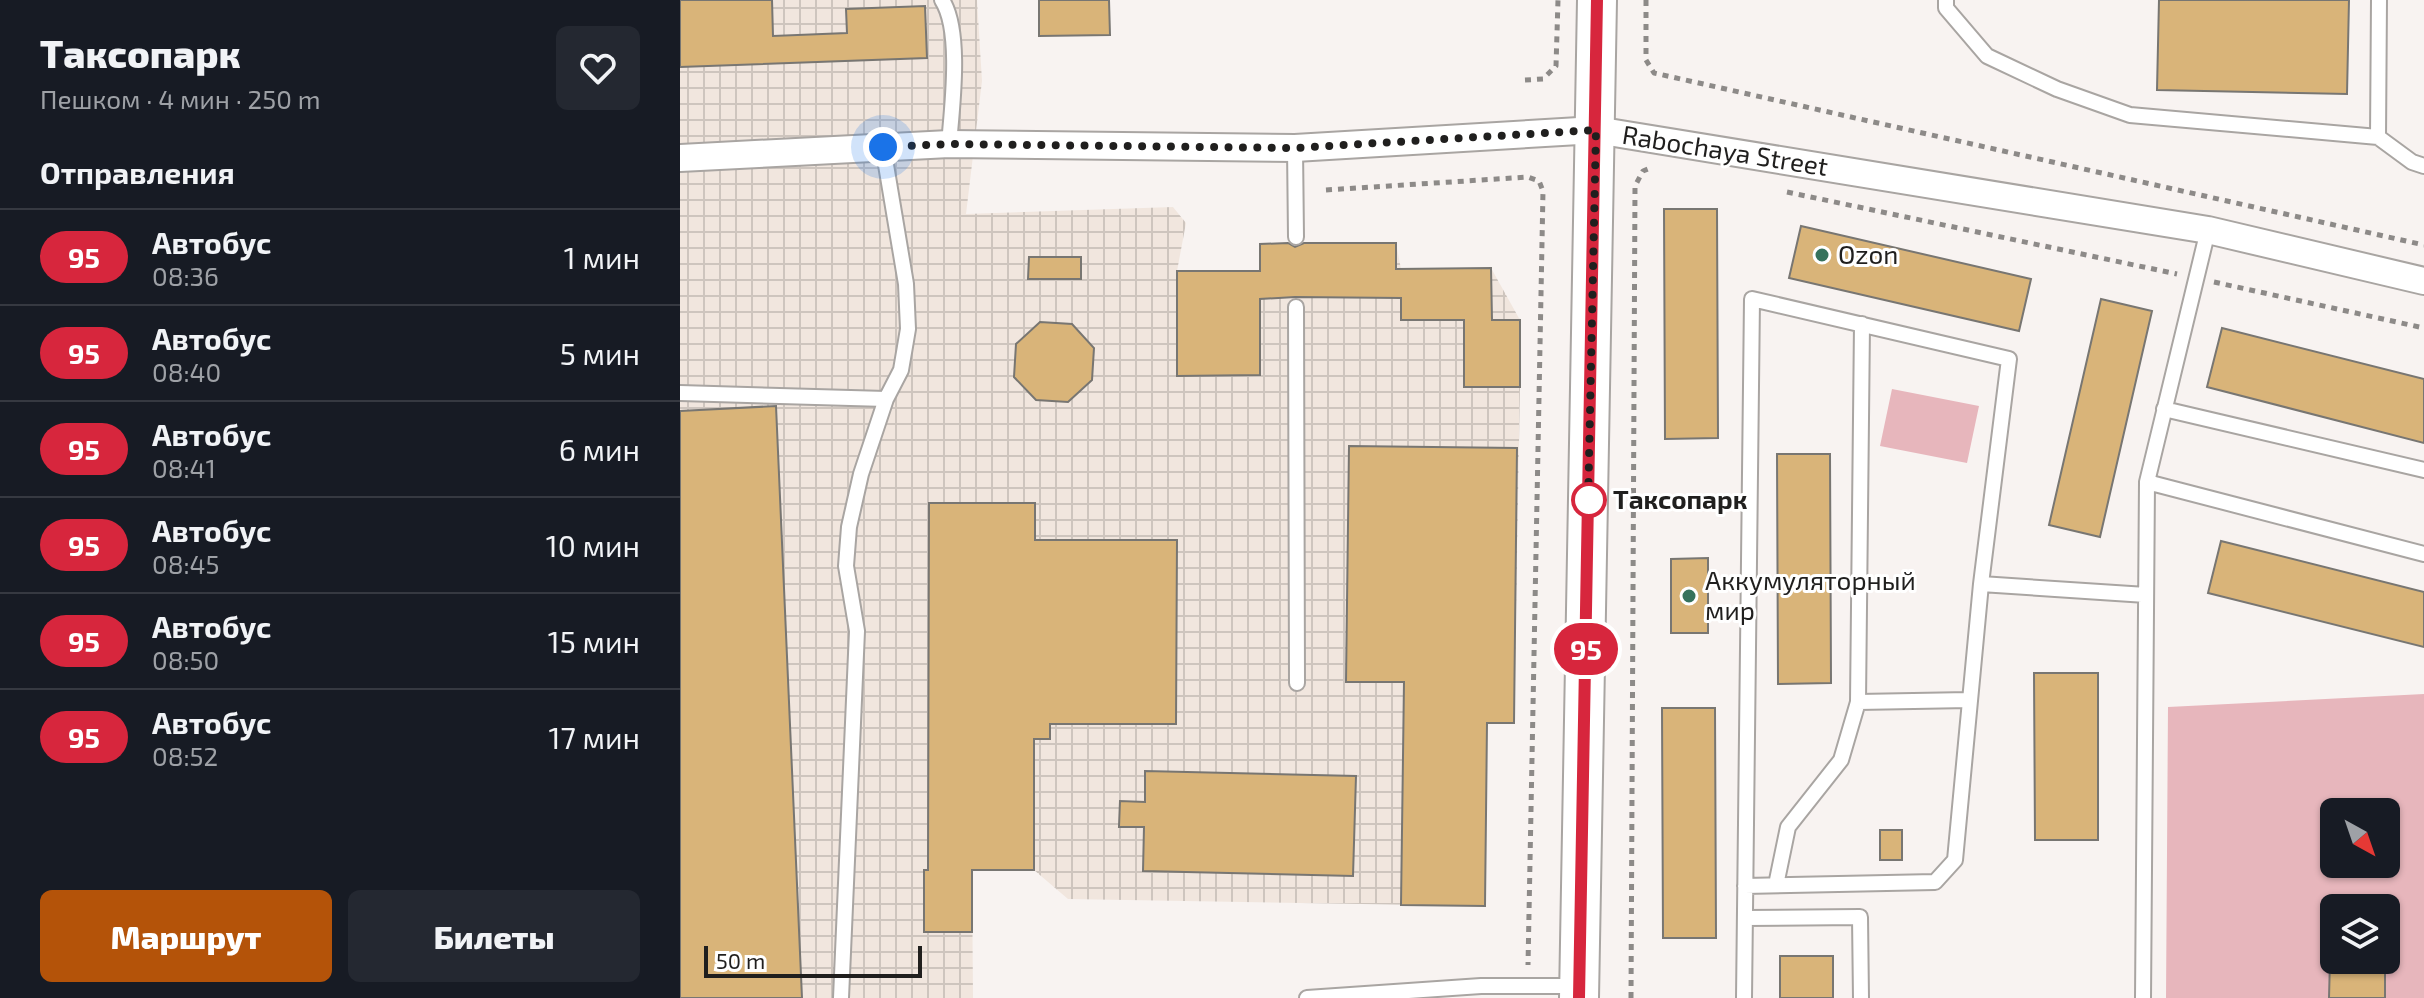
<!DOCTYPE html>
<html lang="ru">
<meta charset="utf-8">
<style>
:root{--surface:#171b24;--page:#242831;--text:#f1f3f6;--muted:#9ea1a6;--line:#363941;--accent:#b45309}
body{margin:0;font-family:"Exo 2",sans-serif;background:var(--page);color:var(--text);height:100vh;display:flex;flex-direction:column;font-size:30px;white-space:nowrap}
*{box-sizing:border-box;margin:0}
p{font-size:26px;color:var(--muted)}
.icon{flex:none;width:44px;height:44px;fill:none;stroke:currentColor;stroke-width:2;stroke-linecap:round;stroke-linejoin:round}
.map{position:relative;flex:1;overflow:hidden}
.panel{display:flex;flex-direction:column;background:var(--surface);width:680px}
.panel>*{flex:none}
.badge{padding:0 16px;border-radius:26px;font-size:28px;line-height:52px}
.needle{width:52px;rotate:140deg}
.fabs{position:absolute;left:1640px;top:798px;display:grid;gap:16px}
.fabs a{display:grid;place-items:center;width:80px;height:80px;border-radius:12px;background:var(--surface);box-shadow:0 2px 6px #0004;font-size:40px}
.scale{position:absolute;left:24px;bottom:20px;width:218px;box-sizing:border-box;padding-left:8px;border:4px solid #201f1e;border-top:0;font-size:22px;line-height:28px;white-space:nowrap;color:#201f1e;-webkit-text-stroke:6px #fff;paint-order:stroke}
.you{position:absolute;width:40px;height:40px;margin:-20px;border:6px solid #fff;border-radius:50%;background:#1a73e8;box-shadow:0 0 0 12px #1a73e833}
.map>.badge{position:absolute;translate:-50% -50%;box-shadow:0 0 0 4px #fff}
h2{padding:0 40px;font-size:30px;line-height:72px}
.round{display:grid;place-items:center;flex:none;width:84px;height:84px;border-radius:12px;background:var(--page)}
.overview{display:flex;align-items:center;justify-content:space-between;height:136px;padding:0 40px}
h1{font-size:38px;font-weight:800;line-height:60px}
.cta{display:flex;gap:16px;margin-top:auto;padding:16px 40px}
.cta a{flex:1;height:92px;border-radius:12px;background:var(--accent);color:#fff;font-size:32px;font-weight:800;line-height:92px;text-align:center}
.cta a+a{background:var(--page);color:var(--text)}
ul{padding:0;list-style:none}
li{display:flex;align-items:center;gap:24px;height:96px;padding:0 40px;border-top:2px solid var(--line)}
li div{flex:1}
li b{display:block;font-size:30px}
li em{font-style:normal}
li .badge{min-width:88px;font-weight:700;text-align:center}
main{display:flex;flex:1;min-height:0}
.map>svg:first-child{display:block}
.industrial{fill:url(#industrial-grid)}
.green{fill:#e7b6bc;fill-rule:evenodd}
.building{fill:#d9b479;stroke:#787672;stroke-width:2}
.lines{fill:none;stroke-linecap:round;stroke-linejoin:round}
.lane-casing{stroke:#a9a5a2;stroke-width:18}
.street-casing{stroke:#a9a5a2;stroke-width:30}
.secondary-casing{stroke:#a9a5a2;stroke-width:42}
.path{stroke:#8d8a88;stroke-width:5;stroke-dasharray:6 6;stroke-linecap:butt}
.lane{stroke:#fff;stroke-width:14}
.street{stroke:#fff;stroke-width:26}
.secondary{stroke:#fff;stroke-width:38}
.line-casing{stroke:#fff;stroke-width:18}
.line{stroke:#d7263d;stroke-width:12}
.walk{stroke:#201f1e;stroke-width:8;stroke-dasharray:0 14.4}
.poi-dot{fill:#36725c;stroke:#fff;stroke-width:3}
.stop-dot{fill:#fff;stroke:#d7263d;stroke-width:4}
.labels{text-anchor:middle;stroke-width:6;stroke-linejoin:round;paint-order:stroke}
.street-label{font-size:26px;fill:#201f1e;stroke:#fff}
.poi-label{font-size:26px;fill:#201f1e;stroke:#fff;text-anchor:start}
.stop-label{font-size:26px;font-weight:bold;fill:#201f1e;stroke:#fff;text-anchor:start}
</style>
<main>
<section class="panel">
<div class="overview"><div><h1>Таксопарк</h1><p>Пешком · 4 мин · 250 m</p></div><a class="round"><svg class="icon" aria-label="heart" viewBox="0 0 24 24"><path d="M12 20l-8-8c-3-5 5-10 8-4 3-6 11-1 8 4z"/></svg></a></div>
<h2>Отправления</h2>
<ul>
<li><span class="badge" style="background:#d7263d;color:#fff">95</span><div><b>Автобус</b><p>08:36</p></div><em>1 мин</em></li>
<li><span class="badge" style="background:#d7263d;color:#fff">95</span><div><b>Автобус</b><p>08:40</p></div><em>5 мин</em></li>
<li><span class="badge" style="background:#d7263d;color:#fff">95</span><div><b>Автобус</b><p>08:41</p></div><em>6 мин</em></li>
<li><span class="badge" style="background:#d7263d;color:#fff">95</span><div><b>Автобус</b><p>08:45</p></div><em>10 мин</em></li>
<li><span class="badge" style="background:#d7263d;color:#fff">95</span><div><b>Автобус</b><p>08:50</p></div><em>15 мин</em></li>
<li><span class="badge" style="background:#d7263d;color:#fff">95</span><div><b>Автобус</b><p>08:52</p></div><em>17 мин</em></li>
</ul>
<div class="cta"><a>Маршрут</a><a>Билеты</a></div>
</section>
<div class="map">
<svg width="1744" height="998" viewBox="0 0 1744 998">
<defs>
<pattern id="industrial-grid" width="8" height="8" patternUnits="userSpaceOnUse" patternTransform="scale(2)"><rect width="8" height="8" fill="#f1e6de"/><path d="M0 4h8M4 0v8" fill="none" stroke="#cec5be"/></pattern>
</defs>
<rect width="100%" height="100%" fill="#f8f3f1"/>
<!-- industrial -->
<path class="industrial" d="M0 0H297L302 81 286 214 493 207 506 223 497 271H580V244L616 243H716L721 269 811 268 840 320V387L834 723H807L805 906 388 899 354 870H292L293 998H0Z"/>
<!-- green -->
<path class="green" d="M1212 389 1299 406 1287 463 1200 446Z
M1744 694V998H1486L1488 707ZM1654 812H1706V864H1654ZM1654 908H1706V960H1654Z"/>
<!-- building -->
<path class="building" d="M0 0H92L93 36 167 33 166 9 245 6 247 58 0 67Z
M359 0H429L430 35 359 36Z
M1479 0H1669L1667 94 1477 90Z
M984 209H1037L1038 438 985 439Z
M1121 226 1351 279 1339 331 1109 278Z
M608 243 615 247 624 243H716V269L811 268 812 320H840V387H784V320H721V298L615 297 580 299V375L497 376V271H580V244Z
M349 257H401V279H348Z
M1421 299 1472 311 1420 537 1369 525Z
M360 322 392 324 414 348 412 380 388 402 356 400 334 377 336 344Z
M1542 328 1744 379V443L1527 387Z
M96 406 122 998H0V411Z
M669 446 837 448 834 723H807L805 906 721 905 724 682H666Z
M1097 454H1150L1151 683 1098 684Z
M249 503H355V540H497L496 724H370V739H354V870H292V932H244V870H248Z
M1541 541 1744 592V647L1528 593Z
M1028 558V633H991V559Z
M1354 673H1418V840H1355Z
M982 708H1035L1036 938H983Z
M465 771 676 776 673 876 463 871 464 827H439L440 801 465 802Z
M1200 830H1222V860H1200Z
M1100 956H1153V998H1100Z
M1650 960H1705V998H1649Z"/>
<g class="lines">
<defs>
<path id="lane" d="M262 0C282 31 272 107 269 144
M1266 0V8L1307 56 1377 89 1450 115 1698 137
M1699 0 1698 137 1732 162 1744 166
M615 148 616 237
M616 307 617 683
M0 393 206 399
M1484 409 1744 470
M1467 482 1744 554
M1301 584 1466 595
M1178 702 1289 700
M1096 885 1108 827 1161 760 1178 702 1182 324
M1065 918 1180 917 1181 998
M161 998 177 631 166 566 169 527 181 474 206 399 221 370 228 329 226 284 203 147
M627 998 801 986H899
M1064 998 1072 299 1329 359 1301 584 1275 860 1255 882 1065 886
M1463 998 1467 482 1528 230"/>
<path id="street" d="M0 158 269 144 615 148 916 130 1528 230 1744 281"/>
<path id="secondary" d="M899 998 917 0"/>
</defs>
<!-- lane casing -->
<use href="#lane" class="lane-casing"/>
<!-- street casing -->
<use href="#street" class="street-casing"/>
<!-- secondary casing -->
<use href="#secondary" class="secondary-casing"/>
<!-- path -->
<path class="path" d="M966 0V60L974 73 1744 245
M845 80 863 79 876 66 878 0
M646 190 848 177 859 181 863 191 848 965
M1107 192 1497 274
M1534 282 1744 328
M951 998 955 186 963 171 973 167"/>
<!-- lane -->
<use href="#lane" class="lane"/>
<!-- street -->
<use href="#street" class="street"/>
<!-- secondary -->
<use href="#secondary" class="secondary"/>
</g>
<g class="lines">
<defs>
<path id="line" d="M899 998 917 0"/>
</defs>
<!-- line casing -->
<use href="#line" class="line-casing"/>
<!-- line -->
<use href="#line" class="line"/>
<!-- walk -->
<path class="walk" d="M203 147 269 144 615 148 916 130 908 507 909 500"/>
</g>
<!-- markers -->
<g class="poi-dot">
<circle cx="1142" cy="255" r="8"/>
<circle cx="1009" cy="596" r="8"/>
</g>
<circle class="stop-dot" cx="909" cy="500" r="16"/>
<g class="labels">
<!-- street labels -->
<g class="street-label">
<text transform="translate(1045 151) rotate(9)" y="9">Rabochaya Street</text>
</g>
<!-- poi labels -->
<g class="poi-label">
<text x="1158" y="264">Ozon</text>
<text x="1025" y="590">Аккумуляторный<tspan x="1025" dy="30">мир</tspan></text>
</g>
<!-- stop labels -->
<g class="stop-label">
<text x="933" y="509">Таксопарк</text>
</g>
</g>
</svg>
<div class="fabs">
<a><svg class="needle" viewBox="-14 -14 28 28"><path d="M0-13l5 13h-10z" fill="#e53935"/><path d="M0 13l5-13h-10z" fill="#9ea1a6"/></svg></a>
<a><svg class="icon" aria-label="layers" viewBox="0 0 24 24"><path d="M12 4l9 5-9 5-9-5zM3 14l9 5 9-5"/></svg></a>
</div>
<div class="scale">50 m</div>
<div class="you" style="left:203px;top:147px"></div>
<b class="badge" style="left:906px;top:649px;background:#d7263d;color:#fff">95</b>
</div>
</main>
